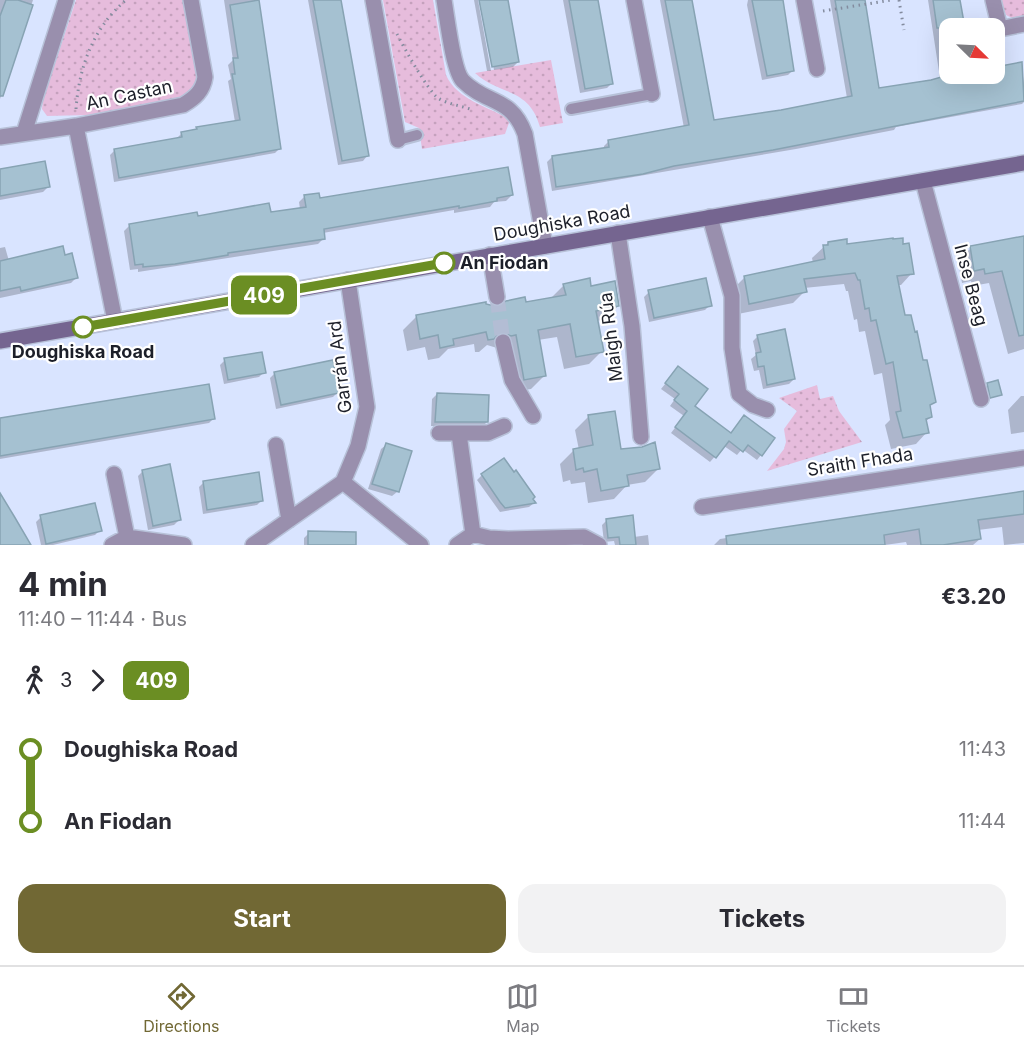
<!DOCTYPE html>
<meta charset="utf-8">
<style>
:root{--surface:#fff;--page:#f2f2f3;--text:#2b2b33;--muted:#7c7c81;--line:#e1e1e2;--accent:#716834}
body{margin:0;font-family:Inter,sans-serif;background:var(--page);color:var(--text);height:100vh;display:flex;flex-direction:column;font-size:22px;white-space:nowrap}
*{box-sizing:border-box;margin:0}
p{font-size:20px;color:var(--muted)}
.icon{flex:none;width:33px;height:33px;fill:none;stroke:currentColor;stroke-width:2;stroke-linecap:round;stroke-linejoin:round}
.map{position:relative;height:545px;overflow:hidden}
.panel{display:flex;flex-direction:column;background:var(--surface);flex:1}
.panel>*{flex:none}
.badge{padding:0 12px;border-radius:9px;font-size:21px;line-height:39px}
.needle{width:39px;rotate:114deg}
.tools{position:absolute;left:939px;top:18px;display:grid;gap:12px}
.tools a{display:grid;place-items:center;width:66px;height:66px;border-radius:12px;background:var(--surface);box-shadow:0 6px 24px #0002;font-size:30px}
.map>.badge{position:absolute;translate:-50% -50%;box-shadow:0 0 0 3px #fff}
.legs{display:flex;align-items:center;gap:9px;height:66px;padding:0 18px;font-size:20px}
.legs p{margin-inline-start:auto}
.overview{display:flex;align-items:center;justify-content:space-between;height:102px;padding:0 18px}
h1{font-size:33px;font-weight:700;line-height:45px}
.cta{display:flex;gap:12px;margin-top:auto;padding:12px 18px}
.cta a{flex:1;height:69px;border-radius:18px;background:var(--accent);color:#fff;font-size:24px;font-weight:700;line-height:69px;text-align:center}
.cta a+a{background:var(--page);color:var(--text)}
ul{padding:0 18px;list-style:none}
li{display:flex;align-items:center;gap:21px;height:72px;font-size:22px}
li i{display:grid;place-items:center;width:9px;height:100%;margin:0 8px;background:currentColor}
li i::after{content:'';width:15px;height:15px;margin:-8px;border:4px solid;border-radius:50%;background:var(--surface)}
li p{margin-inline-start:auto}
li:first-child i{background:linear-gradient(#0000 50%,currentColor 0)}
li:last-child i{background:linear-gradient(currentColor 50%,#0000 0)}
.dock{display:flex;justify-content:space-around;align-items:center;height:84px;border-top:2px solid var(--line);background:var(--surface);font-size:16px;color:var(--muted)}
.dock a{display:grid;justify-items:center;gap:3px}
.dock .active{color:var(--accent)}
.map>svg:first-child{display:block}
.grass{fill:url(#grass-dots)}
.shadow{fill:#0003}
.building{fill:#a5c1d1;stroke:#87a3b3;stroke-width:1.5}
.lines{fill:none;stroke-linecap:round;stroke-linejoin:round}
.street-tunnel{stroke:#b3bdd4;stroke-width:15;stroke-dasharray:15 8;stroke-linecap:butt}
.lane-casing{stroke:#b7c1d8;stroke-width:14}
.street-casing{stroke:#b7c1d8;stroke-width:18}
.secondary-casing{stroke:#b7c1d8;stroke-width:18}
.path{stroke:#838b9e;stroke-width:3;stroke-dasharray:1.5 4.5;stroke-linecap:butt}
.lane{stroke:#998fad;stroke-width:10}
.street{stroke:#998fad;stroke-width:15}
.secondary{stroke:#756590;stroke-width:15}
.line-1-casing{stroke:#fff;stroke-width:14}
.line-1{stroke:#6b8e23;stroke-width:9}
.stop-1-dot{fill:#fff;stroke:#6b8e23;stroke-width:3}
.labels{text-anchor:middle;stroke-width:4.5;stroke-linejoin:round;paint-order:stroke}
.street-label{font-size:18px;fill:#1c1f29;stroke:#fff}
.stop-label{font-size:18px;font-weight:bold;fill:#1c1f29;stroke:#fff;text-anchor:start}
</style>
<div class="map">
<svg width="1024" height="545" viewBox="0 0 1024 545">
<defs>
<pattern id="grass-dots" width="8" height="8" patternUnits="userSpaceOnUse" patternTransform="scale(1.5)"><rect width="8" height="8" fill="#e6bcdc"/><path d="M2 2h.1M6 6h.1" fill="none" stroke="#c5a1bd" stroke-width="1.8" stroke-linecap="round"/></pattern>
</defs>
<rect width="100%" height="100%" fill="#d9e4ff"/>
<!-- grass -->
<path class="grass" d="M76 0H184L198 76C195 87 190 92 180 98L89 115 47 116 42 109 43 100Z
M383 0H433L446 75C457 100 488 106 510 120L505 134 422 149 419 128 405 122Z
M1001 0H1024V20H1016L1006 15Z
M551 60 563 123 540 127C529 87 500 96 475 73Z
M817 385 820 399 833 396 839 411 862 442 767 471 784 449 786 442 784 429 797 411 779 398Z"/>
<!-- shadow -->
<path class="shadow" d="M0 0H33L0 99Z
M224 0H258L280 148 275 153 114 182 110 155 115 150 177 138 182 133 194 131 197 128 235 122 228 81 231 79 228 65 233 60Z
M308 0H340L367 156 363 161 338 165Z
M474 0H478L491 71H487Z
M481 0H507L518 62 513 67 494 70Z
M563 0H596L612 83 607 88 580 93Z
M660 0H690L713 122 781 112 847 98 830 0H863L878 90 940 78 928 0H959L964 28H950V74H994V68L1021 64 1024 83V102L1022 104 896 127 894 130 796 149 552 191 547 162 552 157 604 149V146L609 141 684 128Z
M748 0H781L793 70 788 75 762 80 747 5Z
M0 171 48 187 43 192 0 200Z
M512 195 506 201 494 202 490 207 454 213V210L323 233 324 238 318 244 138 272V269L130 270 124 231 130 225 197 218 269 214 300 209 299 202 305 196 319 200Z
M1024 238V349L1008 354 989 283 972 286 971 281 962 283 958 261 971 248Z
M828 243 846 246 912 273 901 285H897L903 316 934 401 929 407 931 417 925 422 927 432 916 444 891 449 885 425 890 420 882 373 874 375 865 331 859 332 857 319 854 320 848 291H846L844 284 804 288 805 291 793 303 738 314 733 289 744 278 813 263 812 258Z
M5 247 9 261 64 257 76 278 71 283 0 298V248Z
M564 285 590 287 618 306 605 319 597 321 602 351 589 364 564 369 557 337 538 340 544 376 531 389 511 392 503 347 497 348 487 345 479 352H475L474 344 448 349 439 358 428 360 425 347 407 351 403 330 416 317 485 304 498 308 525 304 551 298Z
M649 292 710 305 705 310 649 322 644 297Z
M758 336 794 379 789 384 763 389 759 370 754 371 751 359 756 355 753 341Z
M225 360 264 372 259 377 224 384 220 365Z
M678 368 693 406 731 434 740 422 761 455 757 460 742 449 737 455 724 446 710 462 671 433 684 416 670 406 675 399 661 389Z
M275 373 337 393 333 397 276 409 270 378Z
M988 385 1000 394 989 399 986 387Z
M437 394 487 422 482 427 431 426 432 399Z
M1021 396H1024V432L1011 434 1008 410Z
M588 417 620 450 659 468 645 482 627 485 614 499 588 503 585 482 571 484 570 480 563 482 560 464 573 451 579 450 575 430Z
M214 418 209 423 0 459V420Z
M386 445 410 452 397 492 392 496 368 489 381 449Z
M143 471 179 520 174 525 148 530 138 476Z
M482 475 531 499 534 503 529 507 500 512 477 480Z
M204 482 262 500 257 505 203 514 199 487Z
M1024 492V543L1004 545 1002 527 978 530 980 539 973 545H907L906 542 885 545H714L720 539Z
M41 517 100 530 95 535 53 545H41L36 522Z
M607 520 634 537 648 535 649 545H615L614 541 604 542 602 525Z
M309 533H335V545H304V538Z"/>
<!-- building -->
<path class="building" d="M6 0H18L33 5 3 96H0V16Z
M259 0 281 149 119 178 114 149 182 137 181 132 197 129 196 127 240 120 232 74H235L233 58H238L230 5Z
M313 0H341L369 156 342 161Z
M479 0H508L519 62 492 67Z
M569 0H598L613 84 585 89Z
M665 0H692L714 120 781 110 852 96 835 0H865L879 88 931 80 945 76V74H996L995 67 1022 62 1024 101 773 150 674 166 643 174 556 187 552 156 609 147 608 140 689 125Z
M752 0H783L794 71 767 76Z
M933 0H960L965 28H937Z
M45 161 50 187 0 196V169Z
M508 167 513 195 497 198V201L459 208V206L324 229 325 239 228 253V255L175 264 143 267V264L135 265 129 224 197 212 198 216 269 203 271 212 306 207 304 195 319 193 320 198Z
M1024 236V335L1019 336 1002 271 985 274 984 269 974 271 970 246Z
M893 238V239L903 238V244L909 243 914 274 897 276 905 315H911L915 332 917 331 923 360H927L936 402 930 405 932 417 926 419 929 433 903 438 896 412 901 411 893 362 886 364 876 320 871 321 869 308 865 309 860 280H858L855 273 804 279 807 292 749 304 744 276 825 259 823 245H828V242L847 239V244Z
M63 246 65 255 72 253 78 278 21 291 20 287 0 291V261Z
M590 278 591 286 615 281 619 306 596 311 604 352 576 357 570 324 538 330 546 376 524 380 516 335 511 336 501 332 494 339 488 340 486 332 453 339 454 345 440 348 438 335 420 339 416 315 486 302V304L498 307 506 301 525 297 526 302 566 295 563 284Z
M706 278 712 306 654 318 648 290Z
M785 329 795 379 767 385 764 366 758 367 756 353 761 352 757 335Z
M262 352 266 373 228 380 224 358Z
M333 360 339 393 281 405 274 372Z
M678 366 708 389 695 406 731 433 744 415 775 438 762 456 748 445 743 452 729 441 716 458 675 427 687 411 674 400 679 394 665 383Z
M998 380 1002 395 990 398 987 383Z
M209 384 215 419 0 456V418Z
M437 393 489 395 488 422H435Z
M615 411 621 449 642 447 655 442 660 469 627 475 629 486 601 491 597 469 584 472 583 468 576 470 573 449 593 445 588 415Z
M386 443 412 451 399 492 372 484Z
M504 458 514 472 516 470 535 497 533 499 536 503 505 508 500 502 481 474Z
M170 464 181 520 153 526 142 470Z
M259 472 263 501 207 510 203 481Z
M1024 491V514L978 520 981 539 943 545H921L919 529 884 535 885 545H727L726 536Z
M0 493 14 516 31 545H0Z
M95 503 102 531 46 544 40 515Z
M633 515 636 545H620L619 537 608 538 606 519Z
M308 531 356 532V545H308Z"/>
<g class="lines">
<!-- street-tunnel -->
<path class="street-tunnel" d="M497 297 503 342"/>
<defs>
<path id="lane" d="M571 109 652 94
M398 140 417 135"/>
<path id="street" d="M373 0 398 140
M444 0C447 17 453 71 463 81 487 105 511 96 525 134L545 246
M634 0 652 94
M804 0 817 69
M993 0 1000 29 1024 24
M76 126 115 321
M24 133 66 0
M0 137 76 126 183 105C195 98 203 91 205 77L191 0
M923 181 981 399
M710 217 732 296V348L739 394 753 405 767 410
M618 233 632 326 641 437
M490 255 497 297
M503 342 512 380 533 416
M439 433H488L504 426
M459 434 473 534
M276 445 289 520
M114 474 127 537
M343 482 421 545
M702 507 1024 458
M112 545 127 537 184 545
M253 545 343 482 358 446 367 407 348 280
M457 545 473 534 489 538 508 539 584 537 599 545"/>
<path id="secondary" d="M0 341 1024 163"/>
</defs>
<!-- lane casing -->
<use href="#lane" class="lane-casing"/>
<!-- street casing -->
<use href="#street" class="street-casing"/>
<!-- secondary casing -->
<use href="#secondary" class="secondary-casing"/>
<!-- path -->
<path class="path" d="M899 0 904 30
M823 11 892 0
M397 34C403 46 428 91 438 98 447 104 462 106 473 110
M76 109C79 67 93 28 126 0"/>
<!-- lane -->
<use href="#lane" class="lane"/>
<!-- street -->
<use href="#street" class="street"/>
<!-- secondary -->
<use href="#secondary" class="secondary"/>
</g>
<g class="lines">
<defs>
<path id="line-1" d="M83 327 444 263"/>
</defs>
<!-- line-1 casing -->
<use href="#line-1" class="line-1-casing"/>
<!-- line-1 -->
<use href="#line-1" class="line-1"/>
</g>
<!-- markers -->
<g class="stop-1-dot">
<circle cx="444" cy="263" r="10"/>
<circle cx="83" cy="327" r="10"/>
</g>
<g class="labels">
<!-- street labels -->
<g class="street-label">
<text transform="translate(129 95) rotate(-12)" y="6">An Castan</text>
<text transform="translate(562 223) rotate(-10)" y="6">Doughiska Road</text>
<text transform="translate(971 285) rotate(75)" y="6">Inse Beag</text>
<text transform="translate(611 337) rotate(-97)" y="6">Maigh Rúa</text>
<text transform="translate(340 367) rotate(-97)" y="6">Garrán Ard</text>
<text transform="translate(860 462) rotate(-9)" y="6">Sraith Fhada</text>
</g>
<!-- stop labels -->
<g class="stop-label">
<text x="460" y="269">An Fiodan</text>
<text x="83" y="358" text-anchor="middle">Doughiska Road</text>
</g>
</g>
</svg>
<div class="tools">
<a><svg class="needle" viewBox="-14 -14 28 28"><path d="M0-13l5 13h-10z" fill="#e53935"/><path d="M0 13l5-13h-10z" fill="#7c7c81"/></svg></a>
</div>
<b class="badge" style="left:264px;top:295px;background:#6b8e23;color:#fff">409</b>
</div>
<section class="panel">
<div class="overview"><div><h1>4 min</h1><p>11:40 – 11:44 · Bus</p></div><b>€3.20</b></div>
<div class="legs"><svg class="icon" aria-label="walk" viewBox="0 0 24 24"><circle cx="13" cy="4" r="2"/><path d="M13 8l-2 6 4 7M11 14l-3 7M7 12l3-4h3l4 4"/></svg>3<svg class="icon" aria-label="forward" viewBox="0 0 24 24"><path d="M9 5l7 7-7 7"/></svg><b class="badge" style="background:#6b8e23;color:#fff">409</b></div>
<ul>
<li><i style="color:#6b8e23"></i><b>Doughiska Road</b><p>11:43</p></li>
<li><i style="color:#6b8e23"></i><b>An Fiodan</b><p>11:44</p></li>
</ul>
<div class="cta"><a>Start</a><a>Tickets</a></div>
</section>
<nav class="dock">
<a class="active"><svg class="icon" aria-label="directions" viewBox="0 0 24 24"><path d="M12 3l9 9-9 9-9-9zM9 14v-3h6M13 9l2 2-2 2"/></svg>Directions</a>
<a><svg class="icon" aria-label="map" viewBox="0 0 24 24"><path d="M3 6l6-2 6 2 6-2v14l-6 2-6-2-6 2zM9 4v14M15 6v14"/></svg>Map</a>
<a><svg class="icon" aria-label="tickets" viewBox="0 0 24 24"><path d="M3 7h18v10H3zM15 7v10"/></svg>Tickets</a>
</nav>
